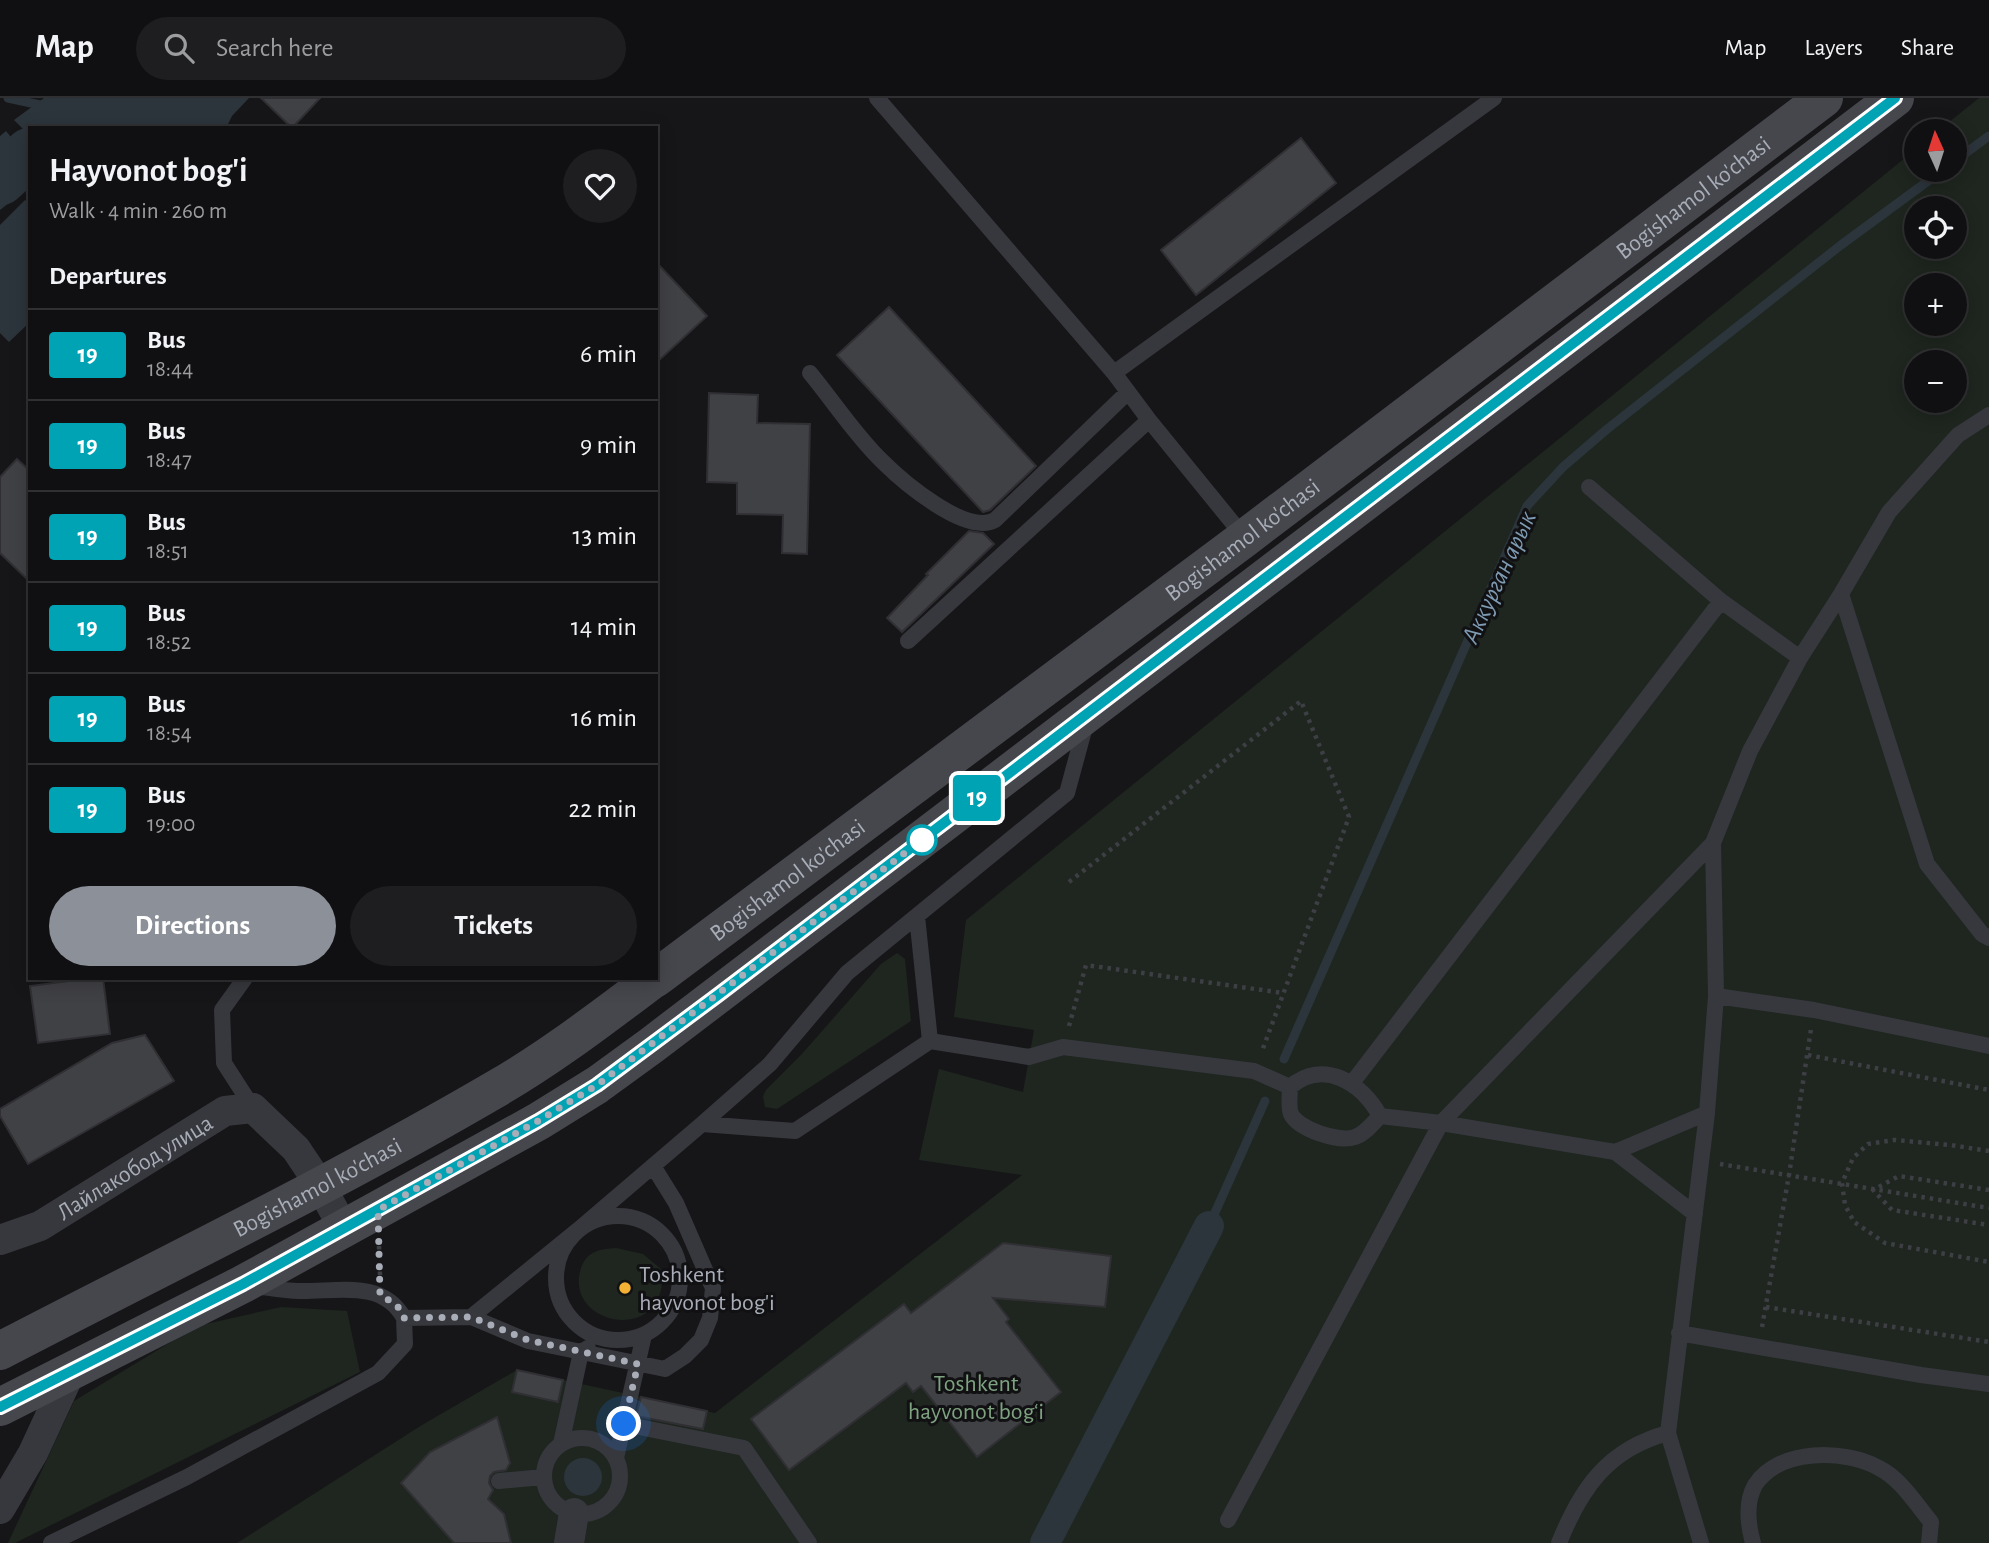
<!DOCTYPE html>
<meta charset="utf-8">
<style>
:root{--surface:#101012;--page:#1e1e20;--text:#f1f3f6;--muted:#9c9d9f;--line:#303032;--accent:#8c9099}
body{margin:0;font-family:"Alegreya Sans",sans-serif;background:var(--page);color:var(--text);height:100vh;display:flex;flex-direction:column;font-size:26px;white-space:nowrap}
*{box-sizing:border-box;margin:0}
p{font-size:23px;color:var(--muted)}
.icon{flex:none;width:38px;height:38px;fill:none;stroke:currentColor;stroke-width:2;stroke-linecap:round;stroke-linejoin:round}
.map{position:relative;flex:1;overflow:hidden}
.details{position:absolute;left:28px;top:28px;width:630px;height:854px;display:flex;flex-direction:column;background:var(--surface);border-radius:0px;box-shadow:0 4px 18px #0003,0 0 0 2px var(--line)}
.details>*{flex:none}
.badge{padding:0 14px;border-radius:5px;font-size:24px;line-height:46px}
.needle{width:46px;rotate:357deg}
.fabs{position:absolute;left:1904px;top:21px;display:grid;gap:14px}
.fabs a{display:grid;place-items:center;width:63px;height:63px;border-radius:50%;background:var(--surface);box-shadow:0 4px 18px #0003,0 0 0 2px var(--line);font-size:35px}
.you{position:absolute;width:35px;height:35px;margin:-18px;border:5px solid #fff;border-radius:50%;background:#1a73e8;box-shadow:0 0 0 10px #1a73e833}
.map>.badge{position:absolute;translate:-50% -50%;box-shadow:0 0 0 4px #fff}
h2{padding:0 21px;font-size:26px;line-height:63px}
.round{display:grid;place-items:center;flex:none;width:74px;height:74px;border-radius:37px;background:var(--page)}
.head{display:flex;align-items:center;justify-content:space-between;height:119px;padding:0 21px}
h1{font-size:33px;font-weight:700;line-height:52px}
.primary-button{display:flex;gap:14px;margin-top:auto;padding:14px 21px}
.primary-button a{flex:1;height:80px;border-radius:42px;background:var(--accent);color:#fff;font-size:28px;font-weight:700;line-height:80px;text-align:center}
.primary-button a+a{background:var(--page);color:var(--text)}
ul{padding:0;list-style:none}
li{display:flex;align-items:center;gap:21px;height:91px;padding:0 21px;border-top:2px solid var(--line)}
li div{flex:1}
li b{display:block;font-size:26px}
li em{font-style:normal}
li .badge{min-width:77px;font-weight:700;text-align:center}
header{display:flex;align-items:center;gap:42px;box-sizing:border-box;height:98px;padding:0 35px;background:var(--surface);border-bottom:2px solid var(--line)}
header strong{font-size:33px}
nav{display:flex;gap:38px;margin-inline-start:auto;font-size:24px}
.search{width:490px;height:63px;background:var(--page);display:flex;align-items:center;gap:18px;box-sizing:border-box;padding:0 24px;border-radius:38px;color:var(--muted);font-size:26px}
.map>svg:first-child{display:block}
.green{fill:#1e261f;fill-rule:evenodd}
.water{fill:#2c353c}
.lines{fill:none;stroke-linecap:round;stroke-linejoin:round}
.stream{stroke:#2c353c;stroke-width:9}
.canal{stroke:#2c353c;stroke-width:30}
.river{stroke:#2c353c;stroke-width:51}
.building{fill:#404145;stroke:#303034;stroke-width:2}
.path{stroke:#3d3f44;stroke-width:4.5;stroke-dasharray:3.5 5;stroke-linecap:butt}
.lane{stroke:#37383d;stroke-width:16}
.street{stroke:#37383d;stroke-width:30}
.secondary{stroke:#45474d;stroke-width:38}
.line-casing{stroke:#fff;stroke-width:16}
.line{stroke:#00a3b4;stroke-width:10}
.walk{stroke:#a8adb8;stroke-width:7;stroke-dasharray:0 12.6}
.stop-dot{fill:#fff;stroke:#00a3b4;stroke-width:3.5}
.poi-dot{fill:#f2b134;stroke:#111113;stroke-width:2.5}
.labels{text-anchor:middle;stroke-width:6;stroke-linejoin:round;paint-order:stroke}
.street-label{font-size:24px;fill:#a8adb8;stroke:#111113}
.poi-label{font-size:24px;fill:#a8adb8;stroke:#111113;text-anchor:start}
.park-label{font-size:24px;fill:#7fa381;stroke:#111113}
.water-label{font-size:26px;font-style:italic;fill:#7f9bb3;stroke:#111113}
</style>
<header>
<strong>Map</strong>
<div class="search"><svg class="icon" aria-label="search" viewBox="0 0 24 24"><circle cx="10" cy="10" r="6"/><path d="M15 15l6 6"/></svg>Search here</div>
<nav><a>Map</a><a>Layers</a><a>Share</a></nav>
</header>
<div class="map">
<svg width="1989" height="1445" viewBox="0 0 1989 1445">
<rect width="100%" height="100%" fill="#161618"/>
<!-- green -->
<path class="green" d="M1979 0H1989V1445H237L422 1327 517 1272 715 1315 1022 1077 919 1062 939 971 1023 994 1034 932 954 919 966 822 1916 51V72H1955V33H1938ZM1916 110H1955V149H1916ZM1916 187H1955V226H1916ZM1916 264H1955V303H1916Z
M897 855 905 861 911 923 777 1011 765 1009 763 998 766 992 801 957 881 866Z
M616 1150 643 1156 662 1172C669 1249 562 1228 581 1170 587 1153 600 1151 616 1150Z
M281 1209 347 1213 360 1274 15 1445H8L74 1303 197 1228Z"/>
<!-- water -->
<path class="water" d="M44 0H249L232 18 226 30H30V38L14 22Z
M6 33 30 62V88L0 112V38Z
M25 102 30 107V224L9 244 0 235V127Z
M564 1379a19 19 0 1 1 38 0a19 19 0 1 1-38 0Z"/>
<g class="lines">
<!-- stream -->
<path class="stream" d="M8 0 45 8
M1955 63 1989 38
M1284 961 1527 408 1563 369 1606 332 1841 147 1943 72
M1209 1128 1265 1003"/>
<!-- canal -->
<path class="canal" d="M1045 1445 1209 1128"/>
<!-- river -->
<path class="river" d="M0 82 30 55"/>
</g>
<!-- building -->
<path class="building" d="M261 0H320L292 30Z
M1301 40 1336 85 1196 197 1161 152Z
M656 164 707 218 656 265Z
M889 209 1036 368 990 412 983 414 837 257Z
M709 295 758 297 757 325 810 326 807 456 782 455 783 417 737 416V385L707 384Z
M17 361 30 373V484L0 455V379Z
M969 433 983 435 994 446 902 534 887 520 928 477 926 476Z
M92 880H103L110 936 38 945 30 888Z
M145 937 174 983 28 1066 0 1018V1011L112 945Z
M1003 1145 1111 1158 1105 1209 993 1200 1009 1221 1006 1224 1061 1294 977 1359 921 1288 913 1294 906 1285 789 1372 751 1321 904 1206 911 1215Z
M517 1272 563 1282 558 1304 512 1294Z
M641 1299 707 1313 703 1331 636 1318Z
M497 1319 510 1365 506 1372 494 1374 490 1378 489 1385 493 1392 488 1401 504 1416 511 1445H454L401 1385 430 1354Z"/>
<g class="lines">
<!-- path -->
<path class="path" d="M1069 784 1301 603 1349 719 1262 953
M1069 928 1086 867 1283 895
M1808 957 1989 992
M1989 1053 1950 1047 1895 1042 1868 1046 1853 1060 1842 1085 1845 1107 1854 1124 1885 1145 1989 1164
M1720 1066 1989 1110
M1989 1092 1899 1078 1873 1092 1892 1112 1989 1127
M379 1148 380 1177
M1766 1209 1989 1244
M1762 1229 1789 1077 1811 931"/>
<!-- lane -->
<path class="lane" d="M877 0 1114 275 1149 322 1245 440
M810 275C834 304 855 337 882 363 902 383 966 438 995 422L1128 294
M1114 275 1494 0
M1589 389 1721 503 1800 560
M1841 496 1927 766 1982 836 1989 840
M908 543 1149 322
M917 818 930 943
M245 880 222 912 224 965 253 1010
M1716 898 1814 912 1989 948
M1352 985 1721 503
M1290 989C1323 960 1362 985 1380 1018
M702 1026 795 1033 930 943 1029 959 1063 949 1254 973 1290 989C1290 997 1288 1009 1291 1016 1298 1031 1339 1045 1355 1039 1365 1036 1372 1026 1380 1018L1441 1025 1615 1054 1695 1116
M1615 1054 1707 1015
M556 1180a62 62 0 1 1 124 0a62 62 0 1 1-124 0Z
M255 1188C270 1190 285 1193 299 1193 337 1194 382 1181 404 1220L471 1219 578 1132 702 1026 770 966 847 875 1067 695 1086 625
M471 1219 528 1243 665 1271 685 1258 701 1242 710 1220 713 1190 676 1105 653 1068
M1679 1235 1921 1277 1989 1286
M624 1326 744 1350 809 1445
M544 1378a38 38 0 1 1 76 0a38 38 0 1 1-76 0Z
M561 1346 581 1254 588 1250
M616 1360 644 1237
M499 1383 544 1379
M1228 1422 1441 1025 1713 745
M51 1445 187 1379 378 1275 405 1246 404 1220
M1559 1445C1581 1390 1608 1351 1668 1335
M1701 1445 1668 1335 1707 1015 1716 898 1713 745 1750 653 1800 560 1841 496 1889 414 1958 337 1989 317
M1753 1445C1748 1427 1745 1405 1755 1387 1779 1350 1845 1351 1879 1370 1901 1381 1916 1406 1931 1424L1929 1445"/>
<!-- street -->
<g class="street">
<path id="s1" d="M0 1142 40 1128 225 1013 253 1010 296 1051 320 1087 344 1131"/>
<path d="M0 1411 33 1355 70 1275"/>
<path d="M569 1445 574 1415"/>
</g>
<!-- secondary -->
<g class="secondary">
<path id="s2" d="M656 880 1245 440 1824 0"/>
<path id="s3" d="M0 1253C165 1167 333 1086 494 992 550 960 603 919 655 880"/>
<path d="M0 1309 243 1186 539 1023 597 987 652 947 1895 0"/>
</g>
</g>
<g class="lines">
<defs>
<path id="line" d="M0 1309 243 1186 538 1023 597 987 718 897 1895 0"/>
</defs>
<!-- line casing -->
<use href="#line" class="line-casing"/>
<!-- line -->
<use href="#line" class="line"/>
<!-- walk -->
<path class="walk" d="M624 1326 638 1266 528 1242 471 1219 404 1220 397 1207 380 1197 378 1112 538 1023 597 987 922 742"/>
</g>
<!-- markers -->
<circle class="stop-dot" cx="922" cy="742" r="14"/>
<circle class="poi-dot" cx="625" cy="1190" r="7"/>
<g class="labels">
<!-- street labels -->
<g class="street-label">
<text dy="8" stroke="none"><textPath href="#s2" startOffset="1298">Bogishamol ko'chasi</textPath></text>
<text dy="8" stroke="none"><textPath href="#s2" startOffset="732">Bogishamol ko'chasi</textPath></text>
<text dy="8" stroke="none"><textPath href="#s2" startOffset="164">Bogishamol ko'chasi</textPath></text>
<text dy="8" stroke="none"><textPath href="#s1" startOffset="154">Лайлакобод улица</textPath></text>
<text dy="8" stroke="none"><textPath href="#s3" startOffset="357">Bogishamol ko'chasi</textPath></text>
</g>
<!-- poi labels -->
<g class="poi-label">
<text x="639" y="1184">Toshkent<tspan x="639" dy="28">hayvonot bog'i</tspan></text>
</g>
<!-- park labels -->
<g class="park-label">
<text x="976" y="1293">Toshkent<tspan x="976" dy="28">hayvonot bogʻi</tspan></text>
</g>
<!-- water labels -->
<g class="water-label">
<text transform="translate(1498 479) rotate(-65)" y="9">Аккурган арык</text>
</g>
</g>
</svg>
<div class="fabs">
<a><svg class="needle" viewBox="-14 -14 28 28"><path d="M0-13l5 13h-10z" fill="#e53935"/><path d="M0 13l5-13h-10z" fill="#9c9d9f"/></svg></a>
<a><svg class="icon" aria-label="locate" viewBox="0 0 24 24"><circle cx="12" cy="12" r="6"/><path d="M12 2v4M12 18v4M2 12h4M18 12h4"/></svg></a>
<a>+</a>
<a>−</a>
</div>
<div class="you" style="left:624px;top:1326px"></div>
<b class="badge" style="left:977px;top:700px;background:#00a3b4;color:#fff">19</b>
<section class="details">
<div class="head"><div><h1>Hayvonot bog'i</h1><p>Walk · 4 min · 260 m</p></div><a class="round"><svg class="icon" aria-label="heart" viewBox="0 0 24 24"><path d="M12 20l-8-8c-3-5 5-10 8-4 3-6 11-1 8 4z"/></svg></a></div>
<h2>Departures</h2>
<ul>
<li><span class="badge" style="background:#00a3b4;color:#fff">19</span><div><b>Bus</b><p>18:44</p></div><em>6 min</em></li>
<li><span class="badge" style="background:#00a3b4;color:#fff">19</span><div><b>Bus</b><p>18:47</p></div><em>9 min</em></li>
<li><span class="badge" style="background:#00a3b4;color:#fff">19</span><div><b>Bus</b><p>18:51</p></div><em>13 min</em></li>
<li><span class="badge" style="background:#00a3b4;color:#fff">19</span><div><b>Bus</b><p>18:52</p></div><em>14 min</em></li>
<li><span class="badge" style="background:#00a3b4;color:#fff">19</span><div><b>Bus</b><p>18:54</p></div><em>16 min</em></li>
<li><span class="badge" style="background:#00a3b4;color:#fff">19</span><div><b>Bus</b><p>19:00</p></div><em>22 min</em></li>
</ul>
<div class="primary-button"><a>Directions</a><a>Tickets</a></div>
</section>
</div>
